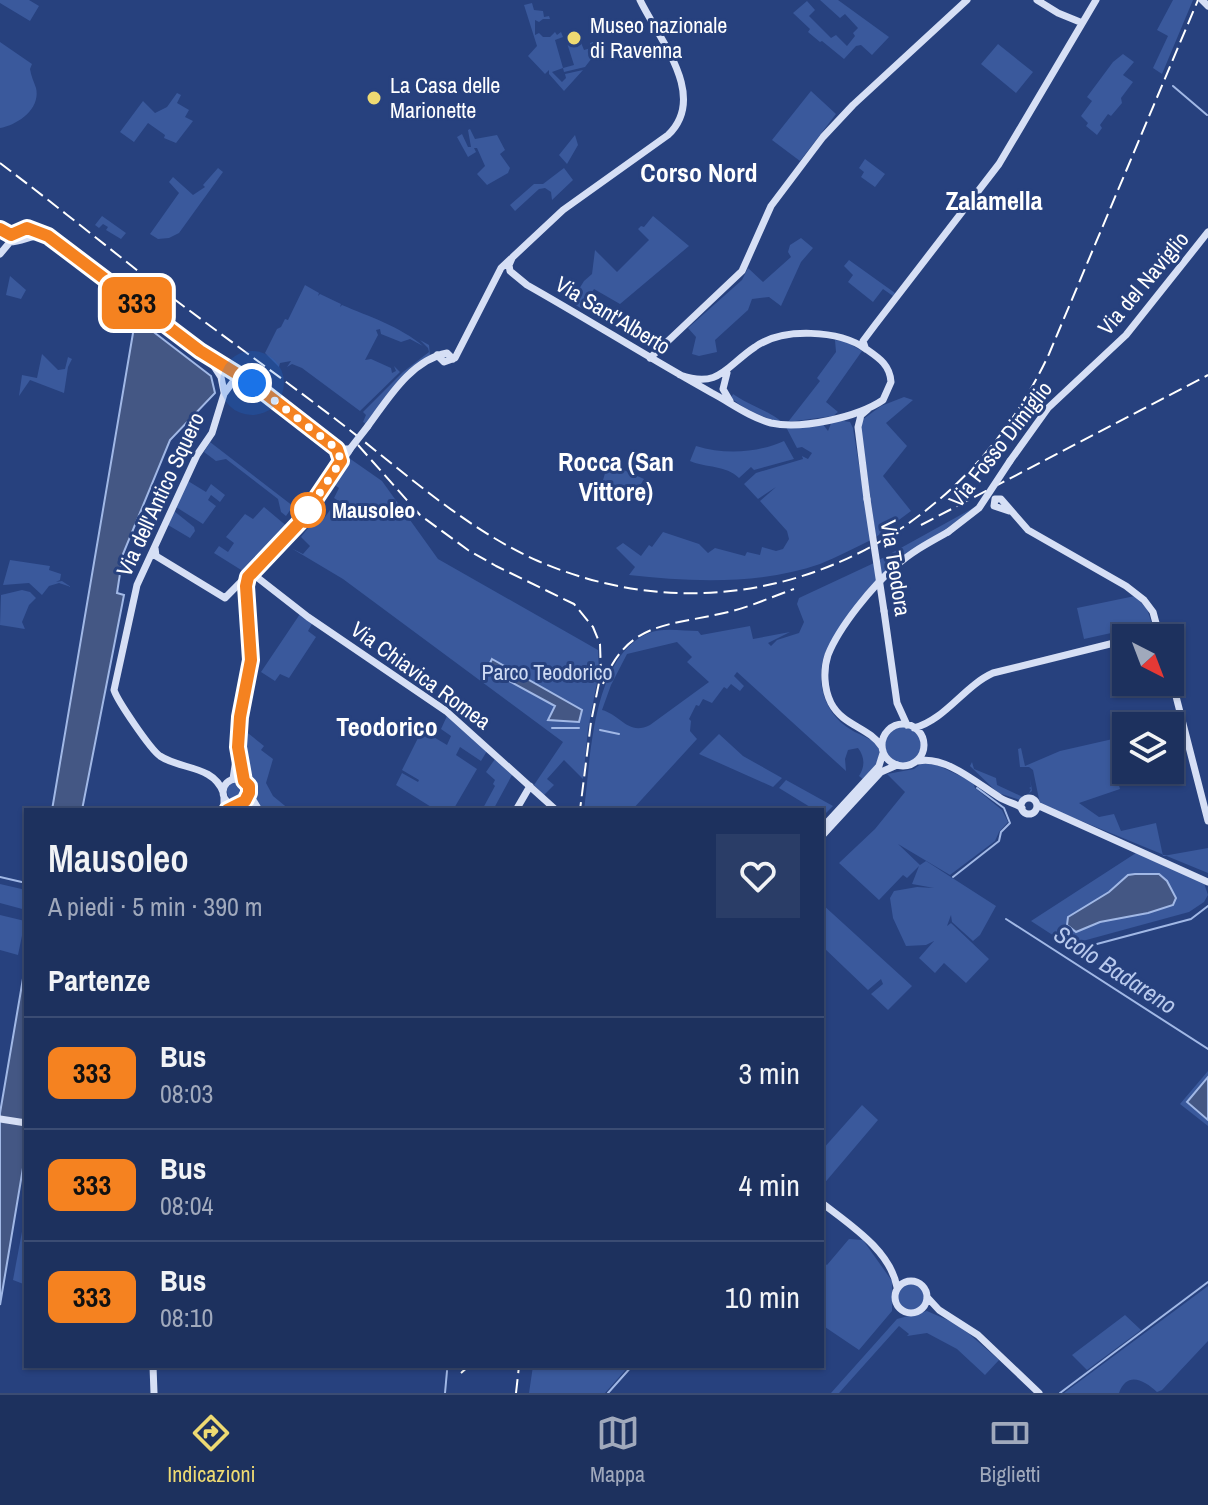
<!DOCTYPE html>
<html lang="it">
<meta charset="utf-8">
<style>
:root{--surface:#1d315e;--page:#2a3d67;--text:#f1f3f6;--muted:#a0a9bc;--line:#3b4c73;--accent:#eeda72}
body{margin:0;font-family:"Archivo Narrow",sans-serif;background:var(--page);color:var(--text);height:100vh;display:flex;flex-direction:column;font-size:30px;white-space:nowrap}
*{box-sizing:border-box;margin:0}
p{font-size:26px;color:var(--muted)}
.icon{flex:none;width:44px;height:44px;fill:none;stroke:currentColor;stroke-width:2;stroke-linecap:round;stroke-linejoin:round}
.map{position:relative;flex:1;overflow:hidden}
.drawer{position:absolute;left:24px;top:808px;width:800px;height:560px;display:flex;flex-direction:column;background:var(--surface);border-radius:0px;box-shadow:0 2px 6px #0004,0 0 0 2px var(--line)}
.drawer>*{flex:none}
.badge{padding:0 16px;border-radius:12px;font-size:28px;line-height:52px}
.needle{width:52px;rotate:138deg}
.buttons{position:absolute;left:1112px;top:624px;display:grid;gap:16px}
.buttons a{display:grid;place-items:center;width:72px;height:72px;border-radius:0px;background:var(--surface);box-shadow:0 2px 6px #0004,0 0 0 2px var(--line);font-size:40px}
.you{position:absolute;width:40px;height:40px;margin:-20px;border:6px solid #fff;border-radius:50%;background:#1a73e8;box-shadow:0 0 0 12px #1a73e833}
.map>.badge{position:absolute;translate:-50% -50%;box-shadow:0 0 0 4px #fff}
h2{padding:0 24px;font-size:30px;line-height:72px}
.round{display:grid;place-items:center;flex:none;width:84px;height:84px;border-radius:0px;background:var(--page)}
.headline{display:flex;align-items:center;justify-content:space-between;height:136px;padding:0 24px}
h1{font-size:38px;font-weight:600;line-height:60px}
ul{padding:0;list-style:none}
li{display:flex;align-items:center;gap:24px;height:112px;padding:0 24px;border-top:2px solid var(--line)}
li div{flex:1}
li b{display:block;font-size:30px}
li em{font-style:normal}
li .badge{min-width:88px;font-weight:700;text-align:center}
.tabs{display:flex;justify-content:space-around;align-items:center;height:112px;border-top:2px solid var(--line);background:var(--surface);font-size:22px;color:var(--muted)}
.tabs a{display:grid;justify-items:center;gap:4px}
.tabs .current{color:var(--accent)}
.map>svg:first-child{display:block}
.green{fill:#3a599c;fill-rule:evenodd}
.water{fill:#445784;stroke:#a1b8e6;stroke-width:2}
.lines{fill:none;stroke-linecap:round;stroke-linejoin:round}
.stream{stroke:#a1b8e6;stroke-width:2}
.secondary{stroke:#d6dff5;stroke-width:7}
.rail{stroke:#fff;stroke-width:2;stroke-dasharray:14 6;stroke-linecap:butt}
.secondary-bridge{stroke:#d6dff5;stroke-width:7}
.line-casing{stroke:#fff;stroke-width:18}
.line{stroke:#f58220;stroke-width:12}
.walk{stroke:#fff;stroke-width:8;stroke-dasharray:0 14.4}
.poi-dot{fill:#eeda72;stroke:#27417e;stroke-width:3}
.stop-dot{fill:#fff;stroke:#f58220;stroke-width:4}
.labels{text-anchor:middle;stroke-width:6;stroke-linejoin:round;paint-order:stroke}
.poi-label{font-size:22px;fill:#fff;stroke:#27417e;text-anchor:start}
.street-label{font-size:22px;fill:#fff;stroke:#27417e}
.stop-label{font-size:22px;font-weight:bold;fill:#fff;stroke:#27417e;text-anchor:start}
.park-label{font-size:22px;fill:#cfdbf4;stroke:#27417e}
.water-label{font-size:24px;font-style:italic;fill:#b8c9ed;stroke:#27417e}
.quarter-label{font-size:26px;font-weight:bold;fill:#fff;stroke:#27417e}
</style>
<div class="map">
<svg width="1208" height="1393" viewBox="0 0 1208 1393">
<rect width="100%" height="100%" fill="#27417e"/>
<!-- green -->
<path class="green" d="M0 0H29L39 6 30 21 0 3Z
M820 0H838L889 37 872 55 861 45 856 46 844 59 822 41 820 42 808 32 810 29 793 13 807 1 815 10 809 16 831 38 836 35 847 46 855 36 853 33 858 28 845 14 840 18Z
M1173 0H1193L1162 74 1153 68 1168 36 1157 30Z
M532 3 534 10 543 11 544 17 549 16 550 19H543L539 22 535 20V35L539 33 543 37H550L555 32 557 35 561 32 563 37 555 40 563 68 574 65 567 43 580 40 584 50 591 48 590 43 593 42 595 54 585 67 564 72 563 68 552 72 562 82 566 78 565 74 583 70 564 91 549 74V70L545 74 528 56 537 46 524 5Z
M0 42 32 64 30 69C31 76 34 82 36 88 41 109 17 125 0 128Z
M998 44 1033 72 1016 93 981 64Z
M1123 54 1134 62 1123 75 1133 82 1121 98 1122 103 1111 116 1108 114 1100 125 1102 128 1097 135 1086 126 1088 123 1081 116 1092 101 1087 97 1113 62Z
M811 91 836 114 800 161 772 140Z
M177 93 181 95 177 103 189 110 185 117 193 121 176 143 164 138 165 135 148 123 134 142 120 132 143 101 155 113 167 107Z
M470 129 475 139 497 135 505 150 500 154 510 168 508 173 487 185 477 174 485 166 477 148H474L476 152 468 157 457 137 462 134 468 147H471L468 130Z
M575 135 578 145 567 164 559 155Z
M865 159 885 174 875 187 861 177 864 172 859 168Z
M218 168 223 172 179 233 169 238 158 239 150 234 179 193 169 182 173 177 193 195 205 187 203 185Z
M564 168 573 180 552 200 551 192 545 188 539 189 515 211 510 205 534 184H543Z
M102 216 126 233 121 239 106 230 108 227 103 224 99 228 95 225Z
M653 216 689 246 620 304 594 289 582 309 571 302 584 281 592 274 595 250 617 272 649 240 638 229 641 226 644 227Z
M801 238 813 248 801 262 781 306 769 297 752 299 748 310 715 340 717 352 699 356 692 354 696 337 688 328 742 280 748 268 763 282 791 257 788 252 790 245Z
M849 260 895 293 893 296 883 289 873 302 848 282 853 275 844 266Z
M10 276 26 290 21 299 6 295Z
M305 285 319 293 318 296 320 294 341 304 340 307 342 305C368 316 401 327 423 346L410 339 401 342 381 334 380 329 376 330 378 335 365 360 371 359 391 368 392 373 396 371 394 366 400 372 360 411 302 368 292 364 287 367 291 361 280 363 279 367 265 353 277 329 281 327 285 319 288 320Z
M841 339 862 351 826 402 838 412 833 416 788 422 820 381 817 378 836 352 835 340 840 341Z
M420 340 429 345 430 355 366 424 363 422 366 415 363 412 403 372 429 352 428 348Z
M42 354 58 370 65 369 68 357 72 359 68 367 64 393 30 380 19 396 22 375 37 378Z
M733 394C748 405 772 412 783 423 763 417 747 411 731 398Z
M904 397 913 400 886 423 907 446 883 476 911 511 876 537 861 430 862 420 881 406Z
M838 420 850 422 853 428 871 540C854 548 837 557 820 564 760 585 691 582 629 575L635 567 616 548 623 543 641 556 649 545 652 547 663 532 699 544 708 553 715 548 745 556 747 552 760 555 762 547 776 551 783 549 789 539 787 531 760 501 776 487 758 499 744 484 756 473 803 459 802 456 808 459 812 453 802 447 797 448 786 427 822 423 828 431 832 421Z
M784 441 794 459 754 470 751 467 739 478C726 465 706 468 690 461L696 446C725 455 757 453 784 441Z
M210 442 293 506 286 516 281 512 278 499 226 459 216 461 204 452Z
M349 458 382 481 438 559 598 650 599 672 588 729 583 779 564 760 547 779 554 785 544 795 534 785 563 742 343 579 291 548 303 554 310 546 301 537 312 523 323 520 337 500 334 498 339 488 332 483Z
M608 463 644 479 633 497 617 488 613 494 601 487Z
M188 481 206 492 211 484 225 495 220 502 211 495 208 500 216 506 203 524 176 507Z
M264 507 289 528 246 573 214 553 219 546 228 552 234 543 226 537 245 514 253 519Z
M975 507 946 529 898 560 881 576 879 560Z
M174 511 194 527 195 531 190 538 168 525Z
M10 560 50 566 49 570 61 574 60 580 56 582 62 581 71 587 59 583 49 586 42 595 29 583 3 585Z
M874 563 877 581 825 653C815 681 824 713 850 729 862 737 873 737 880 750L876 766 864 780 859 776C865 767 865 757 858 748L848 750 845 759 846 771 737 672 734 676 744 686 740 691 731 684 727 689 724 687 712 703 703 699 699 706 696 705 689 719 691 721 690 731 697 739 632 810H584C591 758 592 656 649 633 662 627 684 631 698 631L701 635 750 626 753 639 790 632 768 643 771 646 777 640 799 633 804 622 797 604 799 598ZM677 642 692 657 687 662 709 682 650 725C628 736 621 715 602 710L611 685 627 654Z
M22 590 30 592 36 598 29 605 22 622 25 629 0 625 1 595Z
M1135 596 1147 609 1152 624 1084 639 1077 608Z
M300 614 313 622 308 631 316 637 289 678 280 674 275 681 261 672Z
M447 716 487 751 481 761 460 747 456 755 477 769 453 810H436L396 785 402 773 418 782 419 780 402 770 422 730 447 745 451 736 441 729Z
M885 745a18 18 0 1 1 36 0a18 18 0 1 1-36 0Z
M244 730 264 746 261 750 273 759 266 783 273 796 290 810H262C247 784 241 761 244 730Z
M719 734 743 756 782 778 773 787 699 754Z
M1126 736V747L1110 751 1120 789 1079 803 1099 817 1114 814 1121 831 1156 823 1163 856 1208 848V873L1040 804 1033 770 1029 767H1020L1018 749 1021 748 1025 766 1060 751Z
M495 759 512 775 493 810H482L495 786 493 784 495 780 486 772Z
M972 762 974 769 996 778 997 785 1023 797 1028 795 1031 789 1029 788 1031 787 1030 778 1032 791 1020 800 998 793 970 766Z
M922 763 937 765 973 782 975 788 1002 810 1008 822 999 832 995 841 950 875 898 844 920 865 926 861 996 906 980 935 973 941 952 922 951 915 947 926 951 923 989 959 966 983 944 963 935 973 919 958 934 941 926 945 906 946 893 918 890 898 894 891 917 887 934 888 912 884 919 866 907 878 903 875 879 900 839 863 875 829 905 792 887 774 914 769Z
M786 780 833 806 824 815 822 810H815L779 788Z
M227 791a10 10 0 1 1 20 0a10 10 0 1 1-20 0Z
M1136 853 1204 883 1208 895 1204 902 1189 912 1068 945 1031 921Z
M0 884 26 890V910L0 903Z
M822 904 912 986 888 1010 871 994 883 984 881 979 868 990 822 946Z
M0 915 25 921 18 955 0 950Z
M1208 1071V1126L1180 1104Z
M862 1105 878 1120 822 1186V1150Z
M26 1210V1285L13 1280Z
M849 1239 863 1240 892 1281V1311L859 1350 822 1325V1262L827 1265Z
M897 1297a14 14 0 1 1 28 0a14 14 0 1 1-28 0Z
M1208 1286V1341L1162 1390 1157 1392C1144 1380 1127 1371 1119 1393H1064Z
M927 1311 959 1325 999 1360 985 1375 957 1349 927 1333 907 1336 909 1334 899 1326 839 1393H831L897 1319Z
M1125 1315 1141 1330 1087 1370 1072 1355Z
M533 1366H629L605 1393H529Z"/>
<!-- water -->
<path class="water" d="M138 320 211 376 215 393 170 440 123 554 117 593 124 595 82 810H52L133 333Z
M492 659 582 710 579 722 548 720 555 706 487 669Z
M1135 874H1159L1167 881 1176 898 1173 905 1148 913 1100 922 1076 932 1067 925 1068 917 1109 892 1128 875Z
M26 961V1150L0 1305V1113Z
M1208 1077V1120L1187 1102Z"/>
<g class="lines">
<!-- stream -->
<path class="stream" d="M1173 86 1207 115
M552 728H579
M600 730 619 734
M0 877 26 883
M953 877 999 841 1001 832 1010 823 1004 808 977 788
M1006 919 1208 1049
M1078 949 1191 919 1208 906
M445 1393 447 1371
M608 1393 632 1366
M1060 1393 1208 1282"/>
<!-- secondary -->
<path class="secondary" d="M1037 0 1058 13 1080 22
M1202 0 1208 6
M0 229 11 235 27 228 48 236 200 351 245 378
M0 254 10 242C23 242 32 234 44 236
M512 258 509 265 510 271 527 285C589 320 649 358 712 393 731 403 749 417 771 423 801 430 858 417 883 400L891 382C890 365 879 358 866 349 839 330 783 327 755 347 726 366 720 389 680 375
M865 347 863 341 875 325 999 164 1096 0
M437 355 444 362 455 358 501 268 563 210 668 135C709 96 658 38 640 0
M650 358 742 271 771 206 823 137 853 105 967 0
M210 360 221 377 224 392
M727 373 723 389 730 401
M255 385 337 449H350
M368 426C388 399 411 360 447 353L453 359
M1010 461 1048 408 1126 335 1208 232
M867 499 858 427 861 415 868 409
M995 499H1001L1028 530 1126 586 1144 600 1153 612 1160 638
M995 499 994 506 1009 511
M155 548 156 556 225 598 300 522 349 451
M258 578 308 617 446 711 556 810
M884 611 897 703 907 725
M1134 638 1159 632
M1170 673 1208 821
M882 745a21 21 0 1 1 42 0a21 21 0 1 1-42 0Z
M914 728C945 720 964 686 993 673L1126 640
M882 747C869 727 843 726 831 703 824 689 823 670 828 655 839 627 873 585 896 566 911 552 930 542 948 532
M918 761C945 755 978 784 999 797 1006 802 1015 803 1022 808
M223 792a13 13 0 1 1 26 0a13 13 0 1 1-26 0Z
M233 779 251 660 247 579
M223 792C213 765 181 770 160 756 150 749 117 700 114 690L137 585 197 455 212 433 224 394 232 383 238 379 257 387
M250 795 259 810
M1021 806a8 8 0 1 1 16 0a8 8 0 1 1-16 0Z
M1037 805 1208 882
M224 810V798
M516 810 530 786
M822 828 879 766 883 753
M822 836 881 772 897 765
M0 1119 26 1123
M822 1203C850 1225 890 1250 897 1287
M895 1297a16 16 0 1 1 32 0a16 16 0 1 1-32 0Z
M927 1297 939 1310 978 1335 1039 1393
M153 1366 154 1393"/>
<!-- rail -->
<path class="rail" d="M0 163C53 203 105 245 157 286 217 332 278 375 338 421 402 470 464 528 538 561 742 649 958 549 1049 354L1198 0
M358 445 420 515 468 550 496 566 574 604 593 627 600 644 601 673 591 722 580 810
M921 525 1208 375
M603 684C627 621 669 626 724 613 748 608 771 597 794 589
M461 1373 469 1366
M516 1393 519 1366"/>
<!-- secondary-bridge -->
<path class="secondary-bridge" d="M350 449 368 426
M867 499 884 611
M948 532 979 508 1010 461"/>
</g>
<g class="lines">
<defs>
<path id="line" d="M0 229 11 235 27 228 48 236 200 351 252 383 337 449 341 461 300 522 248 577 246 586 251 660 240 717 238 747 244 781 249 786V793L245 801 227 810"/>
</defs>
<!-- line casing -->
<use href="#line" class="line-casing"/>
<!-- line -->
<use href="#line" class="line"/>
<!-- walk -->
<path class="walk" d="M252 383 337 449 341 461 305 515 308 510"/>
</g>
<!-- markers -->
<g class="poi-dot">
<circle cx="574" cy="38" r="8"/>
<circle cx="374" cy="98" r="8"/>
</g>
<circle class="stop-dot" cx="308" cy="510" r="16"/>
<g class="labels">
<!-- poi labels -->
<g class="poi-label">
<text x="590" y="33">Museo nazionale<tspan x="590" dy="25">di Ravenna</tspan></text>
<text x="390" y="93">La Casa delle<tspan x="390" dy="25">Marionette</tspan></text>
</g>
<!-- street labels -->
<g class="street-label">
<text transform="translate(1143 283) rotate(-50)" y="8">Via del Naviglio</text>
<text transform="translate(613 315) rotate(31)" y="8">Via Sant'Alberto</text>
<text transform="translate(1000 444) rotate(-52)" y="8">Via Fosso Dimiglio</text>
<text transform="translate(160 494) rotate(-65)" y="8">Via dell'Antico Squero</text>
<text transform="translate(896 568) rotate(81)" y="8">Via Teodora</text>
<text transform="translate(421 675) rotate(36)" y="8">Via Chiavica Romea</text>
</g>
<!-- stop labels -->
<g class="stop-label">
<text x="332" y="518">Mausoleo</text>
</g>
<!-- park labels -->
<g class="park-label">
<text x="547" y="680">Parco Teodorico</text>
</g>
<!-- water labels -->
<g class="water-label">
<text transform="translate(1115 970) rotate(33)" y="8">Scolo Badareno</text>
</g>
<!-- quarter labels -->
<g class="quarter-label">
<text x="699" y="182">Corso Nord</text>
<text x="994" y="210">Zalamella</text>
<text x="616" y="471">Rocca (San<tspan x="616" dy="30">Vittore)</tspan></text>
<text x="387" y="736">Teodorico</text>
</g>
</g>
</svg>
<div class="buttons">
<a><svg class="needle" viewBox="-14 -14 28 28"><path d="M0-13l5 13h-10z" fill="#e53935"/><path d="M0 13l5-13h-10z" fill="#a0a9bc"/></svg></a>
<a><svg class="icon" aria-label="layers" viewBox="0 0 24 24"><path d="M12 4l9 5-9 5-9-5zM3 14l9 5 9-5"/></svg></a>
</div>
<div class="you" style="left:252px;top:383px"></div>
<b class="badge" style="left:137px;top:303px;background:#f58220;color:#111">333</b>
<section class="drawer">
<div class="headline"><div><h1>Mausoleo</h1><p>A piedi · 5 min · 390 m</p></div><a class="round"><svg class="icon" aria-label="heart" viewBox="0 0 24 24"><path d="M12 20l-8-8c-3-5 5-10 8-4 3-6 11-1 8 4z"/></svg></a></div>
<h2>Partenze</h2>
<ul>
<li><span class="badge" style="background:#f58220;color:#111">333</span><div><b>Bus</b><p>08:03</p></div><em>3 min</em></li>
<li><span class="badge" style="background:#f58220;color:#111">333</span><div><b>Bus</b><p>08:04</p></div><em>4 min</em></li>
<li><span class="badge" style="background:#f58220;color:#111">333</span><div><b>Bus</b><p>08:10</p></div><em>10 min</em></li>
</ul>
</section>
</div>
<nav class="tabs">
<a class="current"><svg class="icon" aria-label="directions" viewBox="0 0 24 24"><path d="M12 3l9 9-9 9-9-9zM9 14v-3h6M13 9l2 2-2 2"/></svg>Indicazioni</a>
<a><svg class="icon" aria-label="map" viewBox="0 0 24 24"><path d="M3 6l6-2 6 2 6-2v14l-6 2-6-2-6 2zM9 4v14M15 6v14"/></svg>Mappa</a>
<a><svg class="icon" aria-label="tickets" viewBox="0 0 24 24"><path d="M3 7h18v10H3zM15 7v10"/></svg>Biglietti</a>
</nav>
